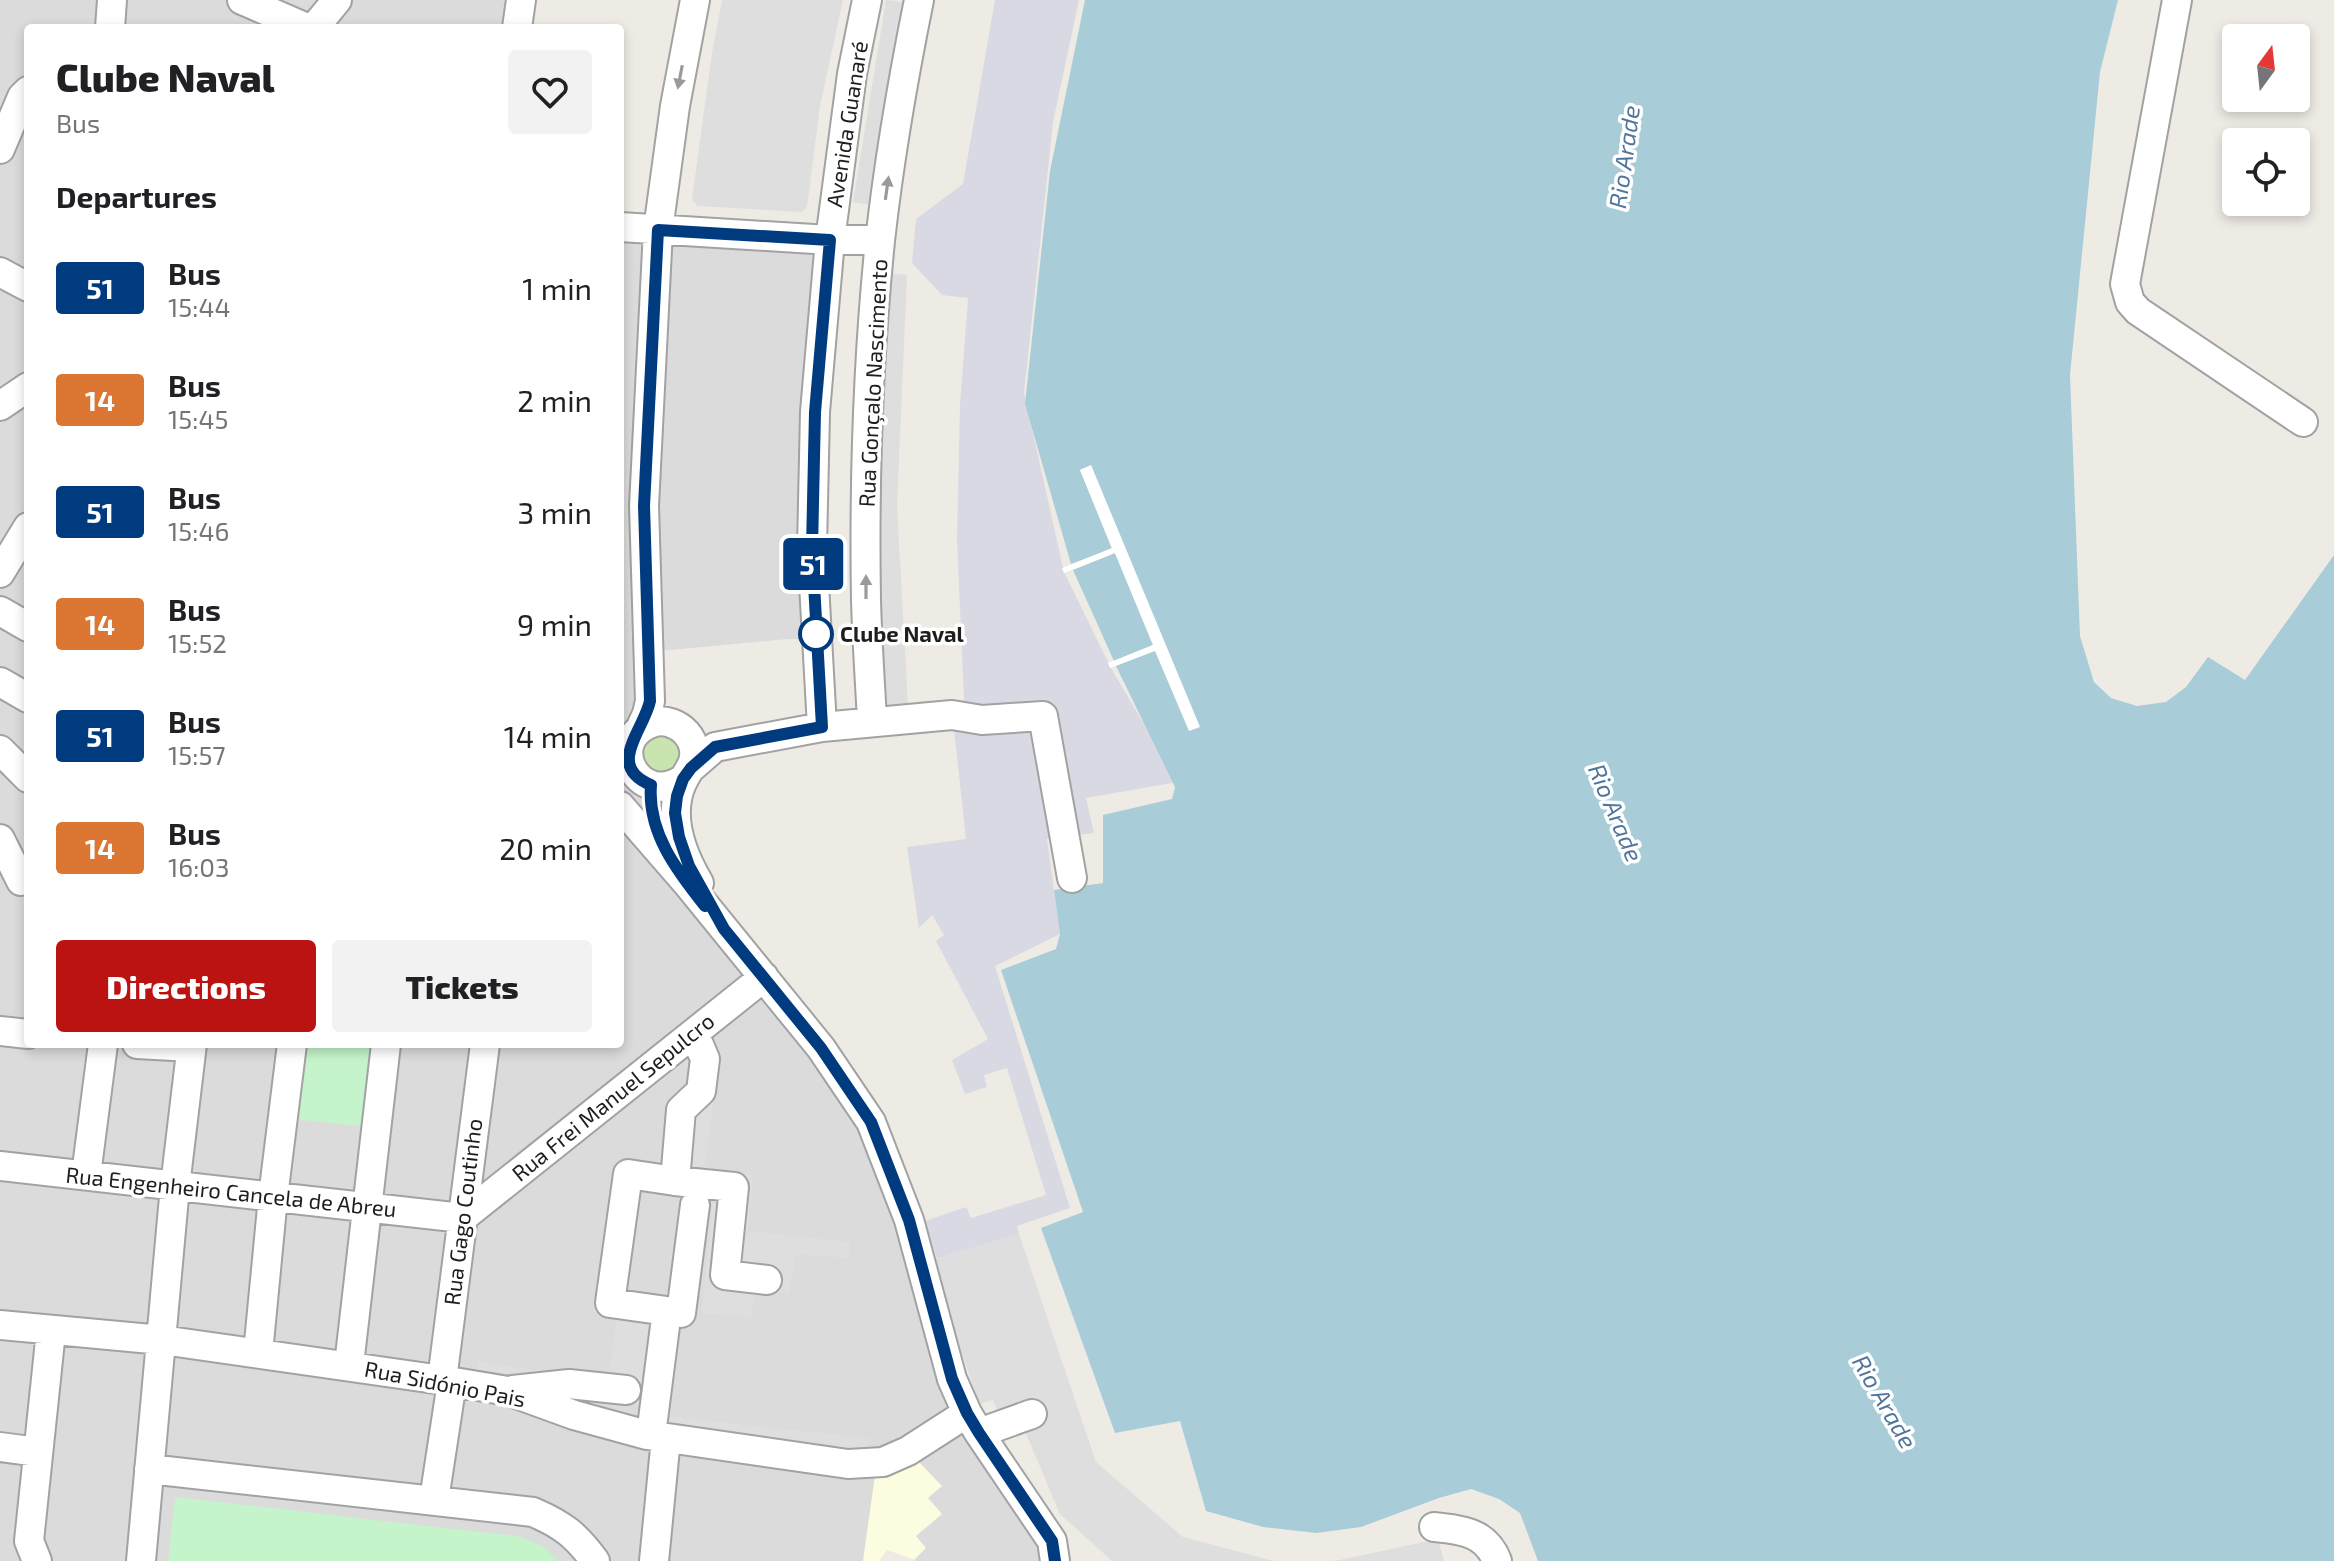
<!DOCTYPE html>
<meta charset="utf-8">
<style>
:root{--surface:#fff;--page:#f2f2f2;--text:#202124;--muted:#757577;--accent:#ba1312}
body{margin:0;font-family:"Exo 2",sans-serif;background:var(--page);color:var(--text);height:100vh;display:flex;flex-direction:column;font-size:30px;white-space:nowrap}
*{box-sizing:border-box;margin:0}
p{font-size:26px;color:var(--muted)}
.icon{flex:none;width:44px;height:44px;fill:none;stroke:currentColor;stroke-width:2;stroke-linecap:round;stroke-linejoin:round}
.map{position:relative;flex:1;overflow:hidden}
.sheet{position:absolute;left:24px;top:24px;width:600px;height:1024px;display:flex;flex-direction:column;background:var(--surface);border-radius:8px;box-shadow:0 4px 12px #0003}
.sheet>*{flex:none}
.badge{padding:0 16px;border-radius:6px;font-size:28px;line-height:52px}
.needle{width:52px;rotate:15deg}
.tools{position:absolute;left:2222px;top:24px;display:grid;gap:16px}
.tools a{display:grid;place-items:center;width:88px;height:88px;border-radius:8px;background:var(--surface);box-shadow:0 4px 12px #0003;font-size:40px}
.map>.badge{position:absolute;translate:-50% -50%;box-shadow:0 0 0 4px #fff}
h2{padding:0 32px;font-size:30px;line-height:72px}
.round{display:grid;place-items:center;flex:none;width:84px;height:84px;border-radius:8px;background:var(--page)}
.head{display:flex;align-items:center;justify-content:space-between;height:136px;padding:0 32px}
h1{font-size:38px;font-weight:800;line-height:60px}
.action{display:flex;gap:16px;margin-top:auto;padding:16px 32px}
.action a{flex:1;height:92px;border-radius:8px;background:var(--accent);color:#fff;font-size:32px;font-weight:800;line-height:92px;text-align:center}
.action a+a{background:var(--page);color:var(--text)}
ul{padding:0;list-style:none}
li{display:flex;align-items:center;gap:24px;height:112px;padding:0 32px}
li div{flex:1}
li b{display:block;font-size:30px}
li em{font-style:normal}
li .badge{min-width:88px;font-weight:700;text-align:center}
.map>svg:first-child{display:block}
.residential{fill:#dcdbdb}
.education{fill:#fcfce0}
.grass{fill:#c9e4af}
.park{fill:#c5f4ca}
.parking{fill:#dedede}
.plaza{fill:#d9d9e4}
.water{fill:#a9cdd8}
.pier{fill:#fff}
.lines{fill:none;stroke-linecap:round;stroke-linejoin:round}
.minor-casing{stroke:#a2a2a2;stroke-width:32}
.minor{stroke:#fff;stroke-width:28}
.oneway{fill:#9a9a9a}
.line-casing{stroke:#fff;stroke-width:18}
.line{stroke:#003b80;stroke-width:12}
.stop-dot{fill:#fff;stroke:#003b80;stroke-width:4}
.labels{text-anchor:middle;stroke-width:7;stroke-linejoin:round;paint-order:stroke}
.street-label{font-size:22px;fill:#1e1e1e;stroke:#fff}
.stop-label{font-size:22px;font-weight:bold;fill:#1e1e1e;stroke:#fff;text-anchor:start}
.water-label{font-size:24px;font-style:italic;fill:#50769e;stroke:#fff}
</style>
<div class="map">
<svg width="2334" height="1561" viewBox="0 0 2334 1561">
<rect width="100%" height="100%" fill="#eeebe5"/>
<!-- residential -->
<path class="residential" d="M0 0H521L517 28H28V1044H620V226L830 240 817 640 788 639 648 652 635 783 654 828 871 1122 952 1379 1055 1561H916L887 1550 879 1561H0Z"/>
<!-- education -->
<path class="education" d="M918 1461 942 1486 928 1498 942 1514 916 1536 926 1548 914 1560 887 1550 879 1561H863L875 1475 886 1476Z"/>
<!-- grass -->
<path class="grass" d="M643 754a19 19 0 1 1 38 0a19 19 0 1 1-38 0Z"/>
<!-- park -->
<path class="park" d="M301 1044H378L369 1127 293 1119Z
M175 1497 522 1537 544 1547 558 1561H168Z"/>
<!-- parking -->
<path class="parking" d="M722 0H843L820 106 807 207 802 212 697 206 692 199 712 53Z
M886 0 904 2 871 205 853 202Z
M887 273 907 275 897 506 908 705 879 709 873 500Z
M707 1096 714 1097 705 1167 753 1176 748 1231 850 1242 849 1258 796 1254 789 1294 755 1290 751 1318 702 1313 715 1182 690 1179 691 1166 684 1164 690 1108Z
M1019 1234 1096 1462 1183 1537 1274 1561H1112L1060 1514 1014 1405 997 1410 993 1400 979 1404 931 1261Z
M617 1314 656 1320 648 1406 606 1401Z
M478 1361 553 1373 551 1384 476 1371Z
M665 1416 869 1438 868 1454 663 1432Z
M1438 1539 1444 1561H1335Z"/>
<!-- plaza -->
<path class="plaza" d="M995 0H1079L1053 122 1024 393 1064 572 1111 668 1178 782 1086 798 1094 833 1047 839 1060 934 995 966 1070 1208 1017 1226 1019 1234 937 1259 925 1221 966 1207 971 1218 1046 1195 1007 1068 984 1075 987 1087 965 1094 952 1060 988 1039 936 941 944 935 932 915 919 928 907 847 966 839 951 702 964 700 957 539 960 405 968 298 942 295 912 263 916 219 963 184Z"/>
<!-- water -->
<path class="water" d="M1085 0H2118L2100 72 2070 375 2080 636 2094 682 2111 698 2137 706 2166 702 2186 687 2208 657 2245 680 2334 555V1561H1538L1520 1513 1499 1499 1471 1489 1439 1498 1361 1527 1316 1533 1263 1527 1206 1511 1180 1421 1115 1433 1041 1228 1083 1212 1001 970 1056 949 1060 934 1054 890 1103 883V815L1172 799 1175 787 1116 666 1155 650 1091 466 1080 470 1112 549 1071 564 1025 404 1050 171Z
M1115 553 1153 645 1114 661 1073 570Z"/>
<!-- pier -->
<path class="pier" d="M1091 465 1200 727 1189 731 1155 651 1110 668 1108 663 1153 645 1115 553 1064 573 1062 568 1112 548 1080 470Z"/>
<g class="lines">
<defs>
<path id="minor" d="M242 0 307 28
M2177 0 2125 284 2130 302 2138 311 2303 422
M110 28 112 0
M314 28 337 0
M517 28 521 0
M0 149 22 97 28 91
M620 227 830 240H880
M0 272 28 287
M0 406 28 387
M0 573 28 527
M0 611 28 627
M0 682 28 698
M872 721C870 681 867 640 866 600 864 480 868 359 880 241 889 160 903 79 919 0
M822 727 812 548 815 412 830 240 852 74 867 0
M640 729 647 714 650 701 644 506 658 230 675 106 695 0
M0 750 28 778
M691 768 715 747 822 727 952 715 982 720 1043 716 1072 878
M683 779C641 808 605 746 647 725 654 721 663 720 671 723 683 727 692 737 694 749 696 764 687 771 682 783 667 816 682 854 699 883
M620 806 686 882 821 1048 871 1122 909 1220 952 1379 967 1413 979 1433 1052 1541 1055 1561
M0 839 21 881
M0 1031 28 1034
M694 1033 705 1059 701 1091 681 1110 675 1181 734 1187 725 1275 767 1280
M137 1044 191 1047
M0 1166 462 1218 764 977
M86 1175 103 1044
M675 1181 628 1174 610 1303 681 1313 695 1205
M0 1325 162 1340 442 1380 508 1391 574 1415 647 1435 848 1464 883 1462 908 1451 967 1413
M258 1353 273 1197 292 1044
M349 1365 386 1044
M442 1380 485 1044
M513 1390 569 1384 626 1390
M979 1433 1032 1414
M651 1435 665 1326
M0 1447 38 1452
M149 1469 533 1512C563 1525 576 1535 595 1561
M434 1500 452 1382
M1434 1527C1462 1530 1486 1532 1497 1561
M37 1561 29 1541 51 1331
M141 1561 175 1186 192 1044
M654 1561 666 1438"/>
</defs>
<!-- minor casing -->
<use href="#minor" class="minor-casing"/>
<!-- minor -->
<use href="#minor" class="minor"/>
</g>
<!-- one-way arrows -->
<defs><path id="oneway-solid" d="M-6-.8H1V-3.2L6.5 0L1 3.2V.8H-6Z" transform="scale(2)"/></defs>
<g class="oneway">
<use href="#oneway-solid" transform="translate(680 77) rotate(101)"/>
<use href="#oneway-solid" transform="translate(887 188) rotate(-82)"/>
<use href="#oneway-solid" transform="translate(866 587) rotate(-90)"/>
</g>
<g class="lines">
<defs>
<path id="line" d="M705 906C677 871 647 832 651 785 605 766 644 730 650 701L644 506 658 230 830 240 815 412 812 548 822 727 715 747 691 768 683 779 677 796 675 813 679 837 689 866 724 929 821 1048 871 1122 909 1220 952 1379 967 1413 979 1433 1052 1541 1055 1561"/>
</defs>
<!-- line casing -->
<use href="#line" class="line-casing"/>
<!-- line -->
<use href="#line" class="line"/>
</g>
<!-- markers -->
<circle class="stop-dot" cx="816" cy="634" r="16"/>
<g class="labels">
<!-- street labels -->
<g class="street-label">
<text transform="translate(847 124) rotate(-81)" y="8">Avenida Guanaré</text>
<text transform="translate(873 383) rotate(-87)" y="8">Rua Gonçalo Nascimento</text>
<text transform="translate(613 1097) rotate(-39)" y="8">Rua Frei Manuel Sepulcro</text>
<text transform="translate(231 1192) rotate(6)" y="8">Rua Engenheiro Cancela de Abreu</text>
<text transform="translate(463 1212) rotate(-83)" y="8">Rua Gago Coutinho</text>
<text transform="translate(445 1384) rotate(11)" y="8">Rua Sidónio Pais</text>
</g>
<!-- stop labels -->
<g class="stop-label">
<text x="840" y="642">Clube Naval</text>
</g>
<!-- water labels -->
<g class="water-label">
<text transform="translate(1625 157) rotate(-82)" y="8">Rio Arade</text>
<text transform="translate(1615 813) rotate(67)" y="8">Rio Arade</text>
<text transform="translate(1884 1402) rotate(60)" y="8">Rio Arade</text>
</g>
</g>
</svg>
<div class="tools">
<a><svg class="needle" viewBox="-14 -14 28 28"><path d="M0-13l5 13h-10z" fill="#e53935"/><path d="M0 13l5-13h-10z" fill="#757577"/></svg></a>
<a><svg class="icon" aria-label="locate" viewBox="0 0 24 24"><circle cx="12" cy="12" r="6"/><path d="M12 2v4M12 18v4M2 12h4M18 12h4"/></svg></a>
</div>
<b class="badge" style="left:813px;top:564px;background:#003b80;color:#fff">51</b>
<section class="sheet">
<div class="head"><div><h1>Clube Naval</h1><p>Bus</p></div><a class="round"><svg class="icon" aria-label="heart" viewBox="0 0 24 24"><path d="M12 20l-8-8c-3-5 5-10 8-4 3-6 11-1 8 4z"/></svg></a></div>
<h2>Departures</h2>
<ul>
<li><span class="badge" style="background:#003b80;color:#fff">51</span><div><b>Bus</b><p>15:44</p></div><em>1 min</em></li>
<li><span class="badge" style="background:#dc7633;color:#fff">14</span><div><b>Bus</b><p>15:45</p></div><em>2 min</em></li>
<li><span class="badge" style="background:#003b80;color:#fff">51</span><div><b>Bus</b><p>15:46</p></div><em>3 min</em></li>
<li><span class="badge" style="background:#dc7633;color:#fff">14</span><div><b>Bus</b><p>15:52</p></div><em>9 min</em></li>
<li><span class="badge" style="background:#003b80;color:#fff">51</span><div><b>Bus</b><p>15:57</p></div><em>14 min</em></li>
<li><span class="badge" style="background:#dc7633;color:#fff">14</span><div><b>Bus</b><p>16:03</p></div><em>20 min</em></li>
</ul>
<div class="action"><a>Directions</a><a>Tickets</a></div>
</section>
</div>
